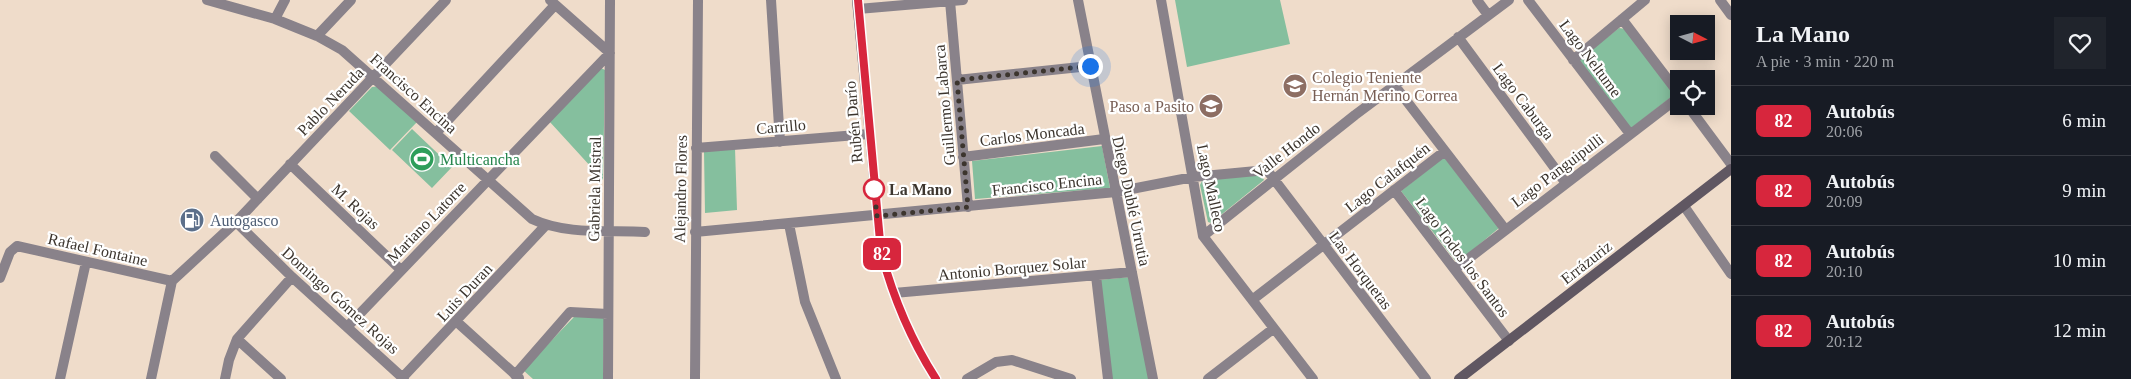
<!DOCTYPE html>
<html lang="es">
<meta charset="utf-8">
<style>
:root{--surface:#171b24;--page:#20242c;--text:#f1f3f6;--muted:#9ea1a6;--line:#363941}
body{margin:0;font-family:"Times New Roman",serif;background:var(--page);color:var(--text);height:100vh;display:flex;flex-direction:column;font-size:19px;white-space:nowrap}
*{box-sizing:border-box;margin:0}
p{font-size:16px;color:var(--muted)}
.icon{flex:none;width:28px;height:28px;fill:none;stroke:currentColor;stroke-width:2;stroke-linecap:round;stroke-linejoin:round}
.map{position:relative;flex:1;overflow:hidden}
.panel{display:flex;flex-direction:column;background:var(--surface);width:400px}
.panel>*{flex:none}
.badge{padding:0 10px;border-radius:8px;font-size:18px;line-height:32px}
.needle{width:32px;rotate:96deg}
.fabs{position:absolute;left:1670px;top:15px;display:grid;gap:10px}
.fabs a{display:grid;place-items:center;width:45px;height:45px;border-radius:0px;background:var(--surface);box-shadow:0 2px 12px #0003;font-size:25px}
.you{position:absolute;width:25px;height:25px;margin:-12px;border:4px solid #fff;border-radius:50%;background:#1a73e8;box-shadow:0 0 0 8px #1a73e833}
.map>.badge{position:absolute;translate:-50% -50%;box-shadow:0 0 0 2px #fff}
.round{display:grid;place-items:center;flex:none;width:52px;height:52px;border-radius:0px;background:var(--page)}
.overview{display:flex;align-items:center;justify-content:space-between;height:85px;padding:0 25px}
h1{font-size:24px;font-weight:600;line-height:38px}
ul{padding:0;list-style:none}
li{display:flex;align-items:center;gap:15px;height:70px;padding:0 25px;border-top:1px solid var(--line)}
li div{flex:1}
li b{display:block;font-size:19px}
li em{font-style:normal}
li .badge{min-width:55px;font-weight:700;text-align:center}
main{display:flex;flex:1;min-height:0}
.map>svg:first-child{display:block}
.green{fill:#85bf9e}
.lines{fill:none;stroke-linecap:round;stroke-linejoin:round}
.street{stroke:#89828a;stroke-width:10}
.secondary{stroke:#605762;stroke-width:10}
.line-casing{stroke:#fff;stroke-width:11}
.line{stroke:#d7263d;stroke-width:8}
.walk{stroke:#3c352e;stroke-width:5;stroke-dasharray:0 9}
.stop-dot{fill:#fff;stroke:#d7263d;stroke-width:2.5}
.labels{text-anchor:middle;stroke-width:4.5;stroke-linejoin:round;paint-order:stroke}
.street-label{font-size:16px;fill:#3c352e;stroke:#fff}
.education-label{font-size:16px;fill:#785e54;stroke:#fff;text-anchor:start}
.leisure-label{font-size:16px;fill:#27864d;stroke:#fff;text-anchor:start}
.stop-label{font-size:16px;font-weight:bold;fill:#3c352e;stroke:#fff;text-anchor:start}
.service-label{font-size:16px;fill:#4e5e75;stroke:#fff;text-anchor:start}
</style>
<main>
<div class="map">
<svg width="1731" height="379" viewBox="0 0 1731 379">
<rect width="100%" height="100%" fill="#efdcca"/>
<!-- green -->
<path class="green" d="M1175 0H1280L1290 44 1187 67Z
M1619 28 1626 29 1675 94 1630 129 1577 61Z
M599 67 605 70 603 180 549 121Z
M381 86 417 122 390 150 349 111 372 87Z
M412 129 452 167 432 188 392 150Z
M1102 146 1110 188 975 199 972 161Z
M735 148 737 210 705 213 704 151Z
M1444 157 1499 228 1457 263 1401 191Z
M1261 174 1264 180 1211 223 1208 222 1200 185 1202 181Z
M1130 277 1150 379H1110L1098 280Z
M574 317H604L603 379H533L523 370Z"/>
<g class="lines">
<!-- street -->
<path class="street" d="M207 0 275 19 317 36 342 50 532 219C566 235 608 230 645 232
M771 0 780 142
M1078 0 1153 379
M1161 0 1203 236 1313 379
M1477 0 1488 15
M1528 0 1630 134
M1720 0 1731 15
M950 1 968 207
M858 9 963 0
M275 19 285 0
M1622 19 1679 94
M317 36 351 0
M1458 37 1565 182
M1573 60 1645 0
M957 80 1090 66
M1395 86 1505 229
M1688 106 1731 164
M436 133 555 5
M696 148 869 134
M215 156 258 199
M963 157 1104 139
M290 164 401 270
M1394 190 1509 341
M1684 206 1731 274
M236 222 292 277 404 379
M789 224 805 302 836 379
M695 232 1116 192 1193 177 1267 170 1426 379
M1203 236 1355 115 1509 0
M1455 269 1679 97
M1096 276 1108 379
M0 278 10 252 17 246 172 281
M894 293 1132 272
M1252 300 1445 151
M457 322 519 378
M348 326 610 53 550 0
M237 339 281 379
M515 375 570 312 608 314
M403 377 546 225
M60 379 86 262
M151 379 172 281 236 222 446 0
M225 379 229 360 237 339 292 277
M608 379 610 0
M695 379 698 0
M967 379 996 362 1012 360 1071 379
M1208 379 1273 329"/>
<!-- secondary -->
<path class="secondary" d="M857 0 881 252C893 297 911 340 936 379
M1459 379 1731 169"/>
</g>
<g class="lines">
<defs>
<path id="line" d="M858 0 881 252C893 297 911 340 936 379"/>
</defs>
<!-- line casing -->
<use href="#line" class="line-casing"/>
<!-- line -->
<use href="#line" class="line"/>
<!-- walk -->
<path class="walk" d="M874 189 877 216 968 207 957 80 1090 66"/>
</g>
<!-- icons -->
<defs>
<symbol id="school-disc" viewBox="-11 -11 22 22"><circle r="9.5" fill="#8d6e63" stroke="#fff"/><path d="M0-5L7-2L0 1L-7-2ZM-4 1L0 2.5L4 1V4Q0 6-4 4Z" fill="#fff"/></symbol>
<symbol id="stadium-disc" viewBox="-11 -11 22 22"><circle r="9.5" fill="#2e9e5b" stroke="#fff"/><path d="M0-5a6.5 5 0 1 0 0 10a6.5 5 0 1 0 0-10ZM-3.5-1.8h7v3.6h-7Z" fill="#fff"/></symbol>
<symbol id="fuel-disc" viewBox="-11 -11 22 22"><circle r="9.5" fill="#5c6f8a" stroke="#fff"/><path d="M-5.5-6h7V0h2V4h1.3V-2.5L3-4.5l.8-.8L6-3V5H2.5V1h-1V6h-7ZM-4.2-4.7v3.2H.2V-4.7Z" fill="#fff"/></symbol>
</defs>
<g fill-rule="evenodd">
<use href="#school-disc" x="1281" y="72" width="28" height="28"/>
<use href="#school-disc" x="1197" y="92" width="28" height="28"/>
<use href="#stadium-disc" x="408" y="145" width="28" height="28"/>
<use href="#fuel-disc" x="178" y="206" width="28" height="28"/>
</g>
<!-- markers -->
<circle class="stop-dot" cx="874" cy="189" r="10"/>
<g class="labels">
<!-- street labels -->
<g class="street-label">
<text transform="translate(1591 58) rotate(53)" y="6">Lago Neltume</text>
<text transform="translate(414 93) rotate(42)" y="6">Francisco Encina</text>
<text transform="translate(330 101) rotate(-46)" y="6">Pablo Neruda</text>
<text transform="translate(1524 101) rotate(53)" y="6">Lago Caburga</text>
<text transform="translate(944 105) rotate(-95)" y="6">Guillermo Labarca</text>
<text transform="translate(853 122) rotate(-95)" y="6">Rubén Darío</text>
<text transform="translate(781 126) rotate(-5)" y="6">Carrillo</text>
<text transform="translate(1032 134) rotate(-7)" y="6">Carlos Moncada</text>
<text transform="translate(1286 150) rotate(-38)" y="6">Valle Hondo</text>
<text transform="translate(1557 170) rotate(-37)" y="6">Lago Panguipulli</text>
<text transform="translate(1387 177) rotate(-38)" y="6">Lago Calafquén</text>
<text transform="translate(1047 184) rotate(-6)" y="6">Francisco Encina</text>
<text transform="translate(1212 188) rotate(78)" y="6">Lago Malleco</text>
<text transform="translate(594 189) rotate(-89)" y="6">Gabriela Mistral</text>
<text transform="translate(680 189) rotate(-89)" y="6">Alejandro Flores</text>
<text transform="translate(1132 201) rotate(78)" y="6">Diego Dublé Urrutia</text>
<text transform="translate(356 206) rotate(43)" y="6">M. Rojas</text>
<text transform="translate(426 222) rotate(-46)" y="6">Mariano Latorre</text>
<text transform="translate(98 249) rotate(13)" y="6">Rafael Fontaine</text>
<text transform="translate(1463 257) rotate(53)" y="6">Lago Todos los Santos</text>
<text transform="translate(1586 262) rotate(-38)" y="6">Errázuriz</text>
<text transform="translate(1012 268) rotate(-5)" y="6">Antonio Borquez Solar</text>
<text transform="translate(1361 270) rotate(53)" y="6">Las Horquetas</text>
<text transform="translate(464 292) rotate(-47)" y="6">Luis Duran</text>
<text transform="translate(341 300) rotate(42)" y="6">Domingo Gómez Rojas</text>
</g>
<!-- education labels -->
<g class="education-label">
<text x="1312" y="83">Colegio Teniente<tspan x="1312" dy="18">Hernán Merino Correa</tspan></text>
<text x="1194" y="112" text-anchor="end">Paso a Pasito</text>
</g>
<!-- leisure labels -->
<g class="leisure-label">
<text x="440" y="165">Multicancha</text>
</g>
<!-- stop labels -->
<g class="stop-label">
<text x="889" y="195">La Mano</text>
</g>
<!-- service labels -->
<g class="service-label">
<text x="210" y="226">Autogasco</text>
</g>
</g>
</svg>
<div class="fabs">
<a><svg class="needle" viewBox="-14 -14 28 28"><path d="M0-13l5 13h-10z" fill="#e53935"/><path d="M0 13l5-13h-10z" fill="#9ea1a6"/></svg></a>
<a><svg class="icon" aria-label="locate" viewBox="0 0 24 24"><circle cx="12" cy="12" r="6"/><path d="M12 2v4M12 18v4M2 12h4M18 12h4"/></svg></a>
</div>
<div class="you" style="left:1090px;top:66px"></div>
<b class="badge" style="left:882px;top:254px;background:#d7263d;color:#fff">82</b>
</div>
<section class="panel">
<div class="overview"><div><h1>La Mano</h1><p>A pie · 3 min · 220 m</p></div><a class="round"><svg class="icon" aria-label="heart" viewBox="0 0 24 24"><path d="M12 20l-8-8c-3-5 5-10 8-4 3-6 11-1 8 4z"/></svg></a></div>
<ul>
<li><span class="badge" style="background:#d7263d;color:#fff">82</span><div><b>Autobús</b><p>20:06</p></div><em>6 min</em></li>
<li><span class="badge" style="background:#d7263d;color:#fff">82</span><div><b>Autobús</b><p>20:09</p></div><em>9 min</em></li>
<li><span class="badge" style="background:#d7263d;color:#fff">82</span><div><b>Autobús</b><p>20:10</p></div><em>10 min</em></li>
<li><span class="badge" style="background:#d7263d;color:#fff">82</span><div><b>Autobús</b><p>20:12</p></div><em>12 min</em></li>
</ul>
</section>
</main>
